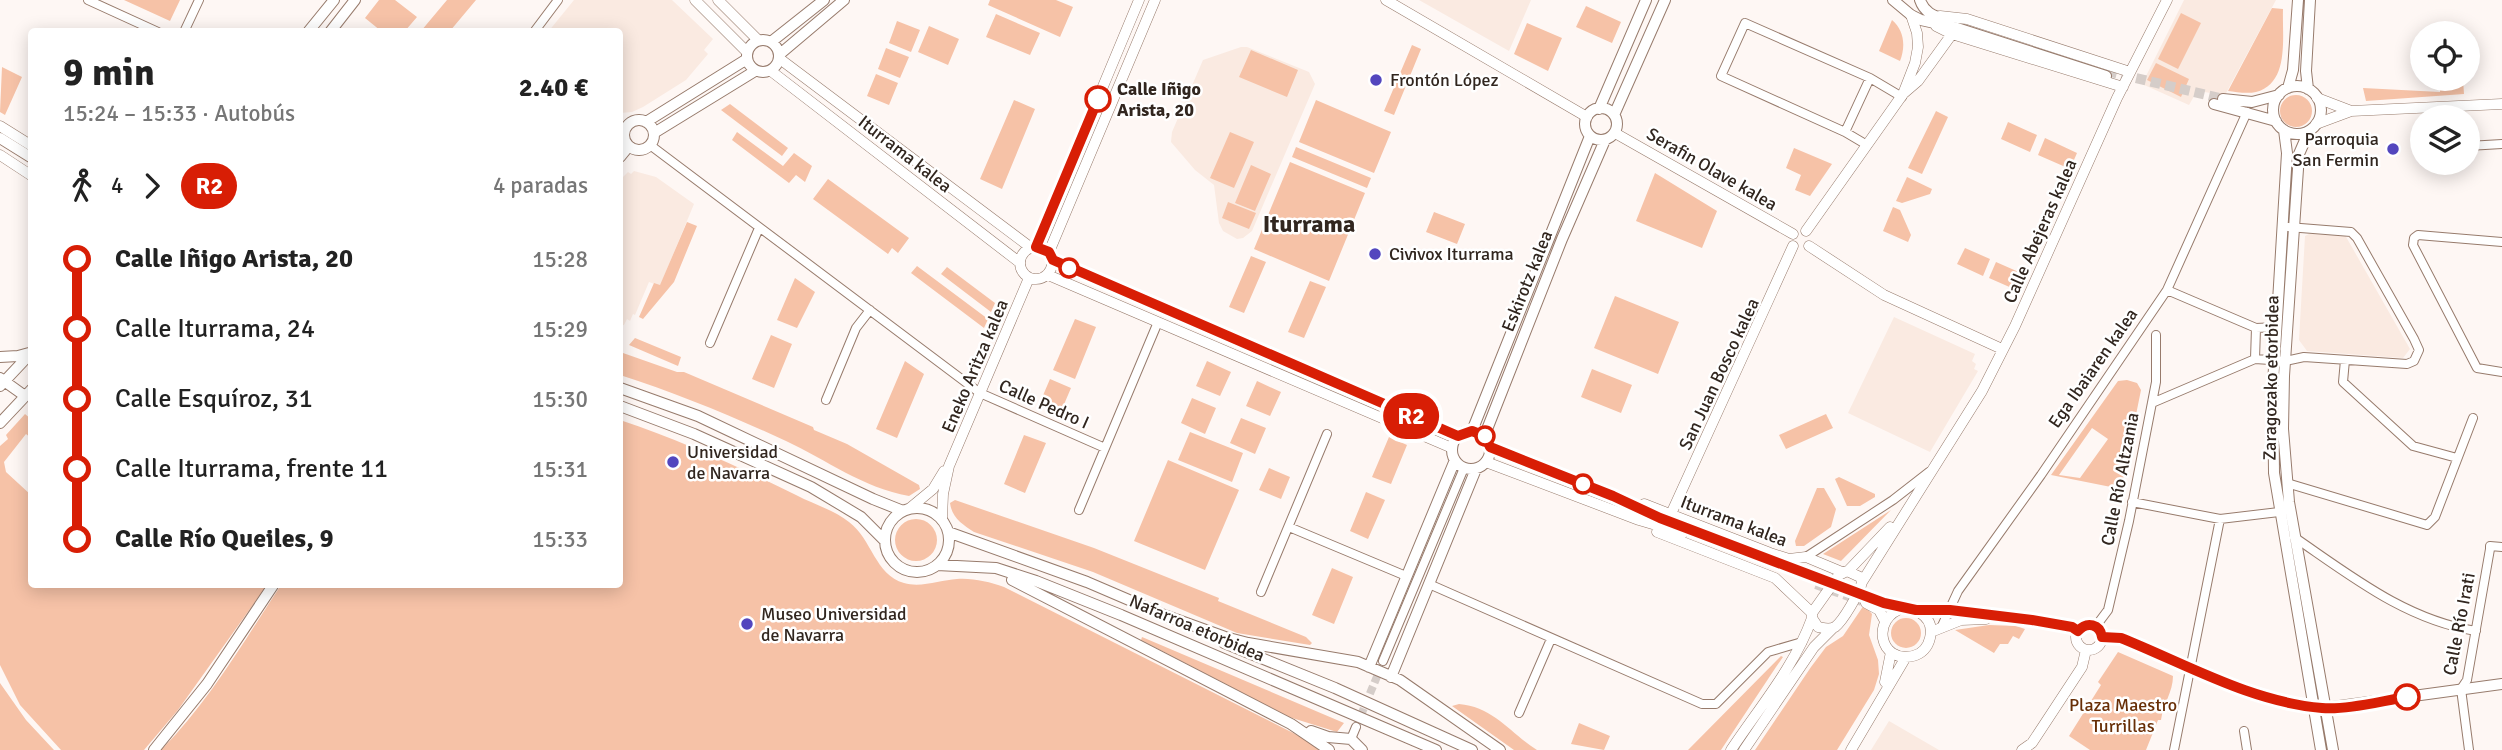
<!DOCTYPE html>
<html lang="es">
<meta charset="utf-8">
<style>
:root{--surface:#fff;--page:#f6f6f6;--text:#222;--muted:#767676}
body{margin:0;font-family:Signika,sans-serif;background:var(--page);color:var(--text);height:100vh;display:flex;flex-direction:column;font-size:26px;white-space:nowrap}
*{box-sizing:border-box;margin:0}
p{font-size:23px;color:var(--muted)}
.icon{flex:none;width:38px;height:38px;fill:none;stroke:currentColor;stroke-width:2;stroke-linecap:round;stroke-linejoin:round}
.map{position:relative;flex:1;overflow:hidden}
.side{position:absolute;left:28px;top:28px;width:595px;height:560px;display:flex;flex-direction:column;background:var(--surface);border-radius:7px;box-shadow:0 4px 18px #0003}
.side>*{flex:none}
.badge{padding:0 14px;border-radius:23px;font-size:24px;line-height:46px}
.buttons{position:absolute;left:2410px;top:21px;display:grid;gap:14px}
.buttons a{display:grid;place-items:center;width:70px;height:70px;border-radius:50%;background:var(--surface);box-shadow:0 4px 18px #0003;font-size:35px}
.map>.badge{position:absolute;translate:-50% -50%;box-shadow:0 0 0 4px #fff}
.legs{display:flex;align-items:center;gap:10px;height:77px;padding:0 35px;font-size:23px}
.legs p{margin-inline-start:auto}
.headline{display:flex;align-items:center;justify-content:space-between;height:119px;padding:0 35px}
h1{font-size:38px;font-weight:700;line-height:52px}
ul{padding:0 35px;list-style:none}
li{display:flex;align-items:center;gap:24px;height:70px;font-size:26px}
li i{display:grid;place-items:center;width:10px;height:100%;margin:0 9px;background:currentColor}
li i::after{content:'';width:18px;height:18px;margin:-9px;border:5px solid;border-radius:50%;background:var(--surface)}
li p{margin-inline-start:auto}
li:first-child i{background:linear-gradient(#0000 50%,currentColor 0)}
li:last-child i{background:linear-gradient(currentColor 50%,#0000 0)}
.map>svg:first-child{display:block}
.built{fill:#faeae1}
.green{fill:#f6c2a7;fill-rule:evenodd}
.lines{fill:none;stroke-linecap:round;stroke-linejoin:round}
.minor-tunnel{stroke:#d5cdc9;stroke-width:8;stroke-dasharray:8 4;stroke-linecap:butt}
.tertiary-tunnel{stroke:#d5cdc9;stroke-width:10;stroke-dasharray:10 5;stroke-linecap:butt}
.secondary-tunnel{stroke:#d5cdc9;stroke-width:10;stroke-dasharray:10 5;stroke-linecap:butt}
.minor-casing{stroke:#977b6c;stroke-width:10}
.tertiary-casing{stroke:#977b6c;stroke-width:11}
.secondary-casing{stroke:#977b6c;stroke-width:12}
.minor{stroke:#fff;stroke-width:8}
.tertiary{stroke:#fff;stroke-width:10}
.secondary{stroke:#fff;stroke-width:10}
.line-1-casing{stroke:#fff;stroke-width:16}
.line-1{stroke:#d81e05;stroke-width:10}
.poi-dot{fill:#5346be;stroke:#fff;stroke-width:2.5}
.stop-1-dot{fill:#fff;stroke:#d81e05;stroke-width:3.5}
.labels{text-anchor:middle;stroke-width:5;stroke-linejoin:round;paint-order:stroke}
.poi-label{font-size:18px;fill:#31261f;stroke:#fff;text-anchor:start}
.stop-label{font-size:18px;font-weight:bold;fill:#31261f;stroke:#fff;text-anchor:start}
.street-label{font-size:18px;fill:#31261f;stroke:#fff}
.park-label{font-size:18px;fill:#682f07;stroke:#fff}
.district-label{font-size:24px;font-weight:bold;fill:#31261f;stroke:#fff}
</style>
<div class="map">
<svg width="2502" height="750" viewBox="0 0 2502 750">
<rect width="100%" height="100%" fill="#fef7f4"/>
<!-- built -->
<path class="built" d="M574 0H672L713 39 704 50 708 54 686 80 643 107 632 112 620 113V32H548Z
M1419 0H1531L1509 51Z
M2184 0H2276L2225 95 2197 91 2189 105 2142 84Z
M1241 47H1247L1309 72 1315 84 1252 231 1243 238 1237 239 1223 231 1219 223 1214 185 1195 170 1171 142 1172 132 1203 60Z
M634 171 656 177 694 204 660 286 649 282 635 315 633 314 630 321 627 319 624 325 620 326V180L628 172 631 174Z
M2309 234 2345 235 2410 349 2403 358 2307 351 2299 340 2305 236Z
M1894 317 1975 354 1972 361 1976 364 1974 369 1978 371 1930 452 1848 413Z
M1889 721 1939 750H1871Z"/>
<!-- green -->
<path class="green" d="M124 0H180L170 21Z
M379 0H395L417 17 405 31H381L365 18Z
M447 0H476L450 31H421Z
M990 0H1056L1073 7 1060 37 988 5Z
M1586 6 1621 22 1612 43 1576 27Z
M2272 8 2283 9C2282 37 2290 83 2256 92 2247 94 2236 92 2228 91Z
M2181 13 2201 23 2178 69 2158 59Z
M996 14 1040 33 1030 55 986 37Z
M1892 20C1904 30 1906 46 1900 61L1879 51Z
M897 21 920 30 911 52 889 43Z
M1527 23 1562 38 1548 71 1514 54Z
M929 26 959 39 948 65 918 52Z
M1412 45 1421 49 1394 115 1384 111Z
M886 48 909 57 900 78 878 69Z
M1251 50 1298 70 1287 97 1239 77Z
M2156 63 2189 79 2181 97 2147 80Z
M2 67 22 77 5 115 0 112Z
M876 74 898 83 889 105 867 96Z
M2441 79H2463L2464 94 2366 101 2363 88 2440 92Z
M2280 111a16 16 0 1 1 32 0a16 16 0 1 1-32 0Z
M1014 100 1035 109 1002 189 980 179Z
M1316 100 1391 132 1374 173 1299 142Z
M730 104 788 148 782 156 721 110Z
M1936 111 1948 117 1922 174 1908 168Z
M2008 122 2037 135 2030 152 2001 139Z
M737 132 783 166 794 153 812 166 805 182 796 175 789 183 732 140Z
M1230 132 1254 142 1234 188 1210 178Z
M2045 138 2077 153 2070 169 2038 155Z
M1296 147 1371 178 1367 188 1292 157Z
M1794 148 1832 164 1810 196 1795 190 1801 175 1786 168Z
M1290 162 1365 193 1329 281 1254 249Z
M1251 165 1271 174 1255 211 1235 203Z
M1655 173 1717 211 1702 248 1636 221Z
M1907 177 1932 189 1930 194 1902 203 1896 201Z
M828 179 909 238 898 253 892 248 888 254 813 199Z
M1228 202 1256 213 1249 229 1222 218Z
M1893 207 1900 210 1911 235 1908 242 1883 231Z
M1434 212 1465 224 1457 244 1426 232Z
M687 222 697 226 674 282 643 319 639 317 654 283 660 285Z
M1965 248 1990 259 1983 276 1957 264Z
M1251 256 1266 262 1244 313 1229 307Z
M1996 262 2021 273 2014 289 1989 278Z
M917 266 988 319 984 328 911 273Z
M947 267 995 303 991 312 941 274Z
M795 278 815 292 797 328 777 320Z
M1310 281 1326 287 1304 338 1288 332Z
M1615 296 1679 322 1658 374 1594 348Z
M1075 319 1096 327 1075 379 1053 370Z
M771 335 792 344 774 388 752 379Z
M635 338 681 357 678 366 629 345Z
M623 353 677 372H684L813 427 814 430 847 444 919 485 920 489 909 496C863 488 827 460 786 441 732 416 676 393 620 375V357Z
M905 361 924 374 897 438 876 429Z
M1207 361 1231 372 1220 396 1196 386Z
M1592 369 1632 385 1621 413 1581 397Z
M1050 379 1071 388 1062 409 1041 400Z
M2127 380 2137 383 2141 390 2121 489 2051 475 2118 381ZM2092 428 2108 439 2080 478 2059 475Z
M1257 381 1281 392 1270 416 1246 406Z
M1192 398 1216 408 1205 434 1181 423Z
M25 414 31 419V438L26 434 4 462 6 472 31 495 32 584 267 585 178 710 144 750H61L20 705 0 665V446L8 439 6 435Z
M1826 414 1833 428 1786 449 1779 435Z
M1241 418 1266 428 1255 454 1230 443Z
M620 420C680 440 739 467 796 495 813 504 834 510 849 522 872 539 875 575 904 583 921 588 941 580 957 579 974 578 989 582 1004 587L1305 739 1319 750H161C209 702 244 641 281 585L620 584Z
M1190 432 1243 453 1232 482 1178 460Z
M1024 435 1046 443 1025 493 1004 484Z
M1389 437 1407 445 1391 484 1372 477Z
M1168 460 1239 490 1205 570 1134 541Z
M1269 468 1290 477 1281 499 1259 490Z
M1839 477 1875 494V497L1860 506H1847L1835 479Z
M1817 488H1824L1836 509 1831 527 1804 546H1796L1795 541Z
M1366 492 1385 500 1368 539 1350 531Z
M955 500 1094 548 1219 598 1218 601 1306 637 1312 643 1310 645 1237 633 1093 572 974 532C962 524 952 518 950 503Z
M1891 510 1841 561 1823 554Z
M895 540a21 21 0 1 1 42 0a21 21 0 1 1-42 0Z
M1332 568 1353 577 1334 624 1312 615Z
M1864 605 1872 614 1869 635 1878 660 1879 674 1874 690 1837 750H1755L1811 667 1826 647 1843 636Z
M1891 633a15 15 0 1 1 30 0a15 15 0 1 1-30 0Z
M1989 625 2016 626 2025 629 2019 639 2013 636 2008 644H2000L1994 653 1955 630Z
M1142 637 1344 723 1337 732 1289 717 1141 640Z
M2118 652 2173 676C2173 692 2163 704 2161 720H2158L2146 750H2090L2069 736 2101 685 2098 682Z
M1781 656 1783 657 1776 667 1721 750H1688Z
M0 683 26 720 54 750H0Z
M1459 704C1494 707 1510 733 1537 750H1514L1452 706Z
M1579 723 1610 736 1604 750 1571 744Z"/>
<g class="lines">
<!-- minor-tunnel -->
<path class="minor-tunnel" d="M1356 727 1381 667"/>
<!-- tertiary-tunnel -->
<path class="tertiary-tunnel" d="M1816 584 1862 601"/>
<!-- secondary-tunnel -->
<path class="secondary-tunnel" d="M2107 71 2223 99"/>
<defs>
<path id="minor" d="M88 0 158 32
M184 32 199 0
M534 32 558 0
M620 127 625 129
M1845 132 1870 78
M650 145 980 393 1105 448
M1867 145 1845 132 1721 76 1745 23 1870 78 1902 97
M2468 146 2502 144
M2502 242 2418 235 2414 238 2413 245 2477 368 2502 372
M2167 290 2256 328 2277 327
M710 343 759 228
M2255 359 2256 328
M2345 360 2343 382 2413 446 2457 458
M826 400 856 328 870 310
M2152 403 2255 359 2285 361 2304 357 2407 364 2414 361 2419 350 2414 339 2357 238 2351 232 2288 227
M2287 483 2427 525 2435 517 2473 418
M2132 502 2220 519 2279 512
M1079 510 1158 322
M1289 527 1406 576
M2294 537C2351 576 2406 620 2476 631
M1806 557 1893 500 1929 472
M1429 584 1702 704H1716L1768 652 1802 642
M1261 592 1327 434
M2096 626 2108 610 2129 521 2156 382V335
M1941 628 1958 591 2041 475 2167 290 2247 112
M1383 661 1464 468
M1519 713 1551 639
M2244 731 2247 750
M1351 739 1356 727
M2174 750 2220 519
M2469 750 2461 689 2467 680 2490 549V546L2502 547"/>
<path id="tertiary" d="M695 0 747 52
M718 0 758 40
M1386 0 1587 117
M1940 16 1967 19 2130 72
M1936 26 1952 34 2123 87
M780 59 1030 247
M771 71 1019 262
M1904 93 1918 81 1952 34
M2317 98 2351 111
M2316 124 2351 111 2502 104
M0 126 32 146
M1615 133 1793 234
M0 155 32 176
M1806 231 1903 94 1915 63 1918 47 1917 33 1911 15
M1809 246 1884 295 2002 349
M1020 263a16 16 0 1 1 32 0a16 16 0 1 1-32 0Z
M1036 247 1139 0
M1049 252 1155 0
M1053 260 1458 436
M1048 275 1452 448
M1490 447 1613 496 1660 518 1821 580
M1486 462 1639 520 1683 533
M1644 504 1770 553 1789 559 1806 557 1842 572
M910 508 933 489 944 471
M1671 514 1793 246
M942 519 943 494 949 466 1029 278
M1657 532 1775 578 1812 613
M1847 571 1860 577 1862 582C1860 592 1843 621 1835 627 1829 630 1824 628 1818 627L1812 618V613L1839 575Z
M1848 571 1890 527
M1862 582 1982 391 2015 326 2117 98 2167 0
M1870 598C1891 606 1938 605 1930 638 1928 647 1922 654 1913 656 1879 664 1870 617 1904 608
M1866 603 1879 610 1885 621
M1916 610C1948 610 1978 614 2009 618 2031 620 2059 620 2078 631
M2076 637a13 13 0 1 1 26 0a13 13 0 1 1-26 0Z
M1931 632 1961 620 1986 619
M2102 637 2121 638 2251 693 2320 708
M1885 682 1891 652
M1731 750C1759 708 1795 666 1812 618
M1744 750 1814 647 1833 628
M1851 750 1906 657
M2022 750 2032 743 2082 667 2086 650"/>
<path id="secondary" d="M1893 0 1911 15 1921 20 1957 28 2106 76
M1920 0C1924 12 1933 16 1945 19
M308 32 334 0
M330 32 355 0
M747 56a16 16 0 1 1 32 0a16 16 0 1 1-32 0Z
M771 42 824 0
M780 54 844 0
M2273 110a24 24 0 1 1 48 0a24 24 0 1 1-48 0Z
M2288 88 2293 70 2298 0
M2308 89 2306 71 2310 0
M2223 99 2252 102 2279 95
M2214 104 2276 121
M1585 124a16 16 0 1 1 32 0a16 16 0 1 1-32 0Z
M1599 109 1646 0
M1614 115 1665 0
M624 135a15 15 0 1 1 30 0a15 15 0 1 1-30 0Z
M646 122 747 59
M2284 130 2287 153 2273 384 2274 473 2321 750
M2309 131 2299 154 2284 376 2283 429 2289 502 2333 750
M654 133 755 71
M0 138 32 158
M620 157 629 146
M0 357 18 356 29 353
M0 378 25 396
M0 386 32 352
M620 388 698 416 873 499 903 511
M620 406 694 434 811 487 861 517 885 541
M0 423 32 389
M1472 431 1590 136
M1452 450a19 19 0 1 1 38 0a19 19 0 1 1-38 0Z
M1484 437 1562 239 1605 140
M885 540a32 32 0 1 1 64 0a32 32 0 1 1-64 0Z
M948 532 1087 582 1164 615 1225 637 1248 643 1358 662 1400 680 1500 750
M937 565 996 568 1036 581 1121 615 1436 750
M1012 580 1291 724 1329 750
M1224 643 1335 688 1472 750
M1369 667 1455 460
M1391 677 1476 469
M2325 708 2502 684
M1311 731 1328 737 1351 739 1362 750
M154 750 207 684 274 584"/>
</defs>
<!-- minor casing -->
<use href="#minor" class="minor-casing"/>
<!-- tertiary casing -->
<use href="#tertiary" class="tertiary-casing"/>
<!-- secondary casing -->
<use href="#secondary" class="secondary-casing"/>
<!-- minor -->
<use href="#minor" class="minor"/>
<!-- tertiary -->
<use href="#tertiary" class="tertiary"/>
<!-- secondary -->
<use href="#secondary" class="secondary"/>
</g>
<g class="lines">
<defs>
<path id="line-1" d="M1098 99 1036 247 1049 252 1053 260 1458 436 1472 431 1485 436 1490 447 1613 496 1660 518 1884 603 1916 610H1950L2032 620 2072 627 2078 631C2087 621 2100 624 2102 637L2121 638C2186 664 2251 702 2322 708 2347 710 2381 701 2407 697"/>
</defs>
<!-- line-1 casing -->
<use href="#line-1" class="line-1-casing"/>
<!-- line-1 -->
<use href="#line-1" class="line-1"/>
</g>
<!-- markers -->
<g class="poi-dot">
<circle cx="1376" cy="80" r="7"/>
<circle cx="2393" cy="149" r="7"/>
<circle cx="1375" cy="254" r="7"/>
<circle cx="673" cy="462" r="7"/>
<circle cx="747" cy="624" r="7"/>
</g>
<g class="stop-1-dot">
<circle cx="1098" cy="99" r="12"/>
<circle cx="1069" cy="268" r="9"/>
<circle cx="1485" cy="436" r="9"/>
<circle cx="1583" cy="484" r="9"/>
<circle cx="2407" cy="697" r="12"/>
</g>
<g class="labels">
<!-- poi labels -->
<g class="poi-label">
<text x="1390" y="86">Frontón López</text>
<text x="2379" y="145" text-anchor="end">Parroquia<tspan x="2379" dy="21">San Fermin</tspan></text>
<text x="1389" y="260">Civivox Iturrama</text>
<text x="687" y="458">Universidad<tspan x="687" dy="21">de Navarra</tspan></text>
<text x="761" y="620">Museo Universidad<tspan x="761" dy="21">de Navarra</tspan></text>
</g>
<!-- stop labels -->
<g class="stop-label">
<text x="1117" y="95">Calle Iñigo<tspan x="1117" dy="21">Arista, 20</tspan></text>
</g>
<!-- street labels -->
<g class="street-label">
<text transform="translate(905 154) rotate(38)" y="6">Iturrama kalea</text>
<text transform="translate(1712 169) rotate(30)" y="6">Serafin Olave kalea</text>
<text transform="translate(2040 231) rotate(-66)" y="6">Calle Abejeras kalea</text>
<text transform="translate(1527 281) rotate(-68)" y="6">Eskirotz kalea</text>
<text transform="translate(975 366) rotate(-67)" y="6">Eneko Aritza kalea</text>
<text transform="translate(2093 368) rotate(-55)" y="6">Ega Ibaiaren kalea</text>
<text transform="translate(1719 374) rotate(-65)" y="6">San Juan Bosco kalea</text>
<text transform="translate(2271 378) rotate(-89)" y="6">Zaragozako etorbidea</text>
<text transform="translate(1044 404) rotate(24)" y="6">Calle Pedro I</text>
<text transform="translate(2120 479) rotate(-79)" y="6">Calle Río Altzania</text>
<text transform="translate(1734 521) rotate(21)" y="6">Iturrama kalea</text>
<text transform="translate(2459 624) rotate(-79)" y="6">Calle Río Irati</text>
<text transform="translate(1197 628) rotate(23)" y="6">Nafarroa etorbidea</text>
</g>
<!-- park labels -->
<g class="park-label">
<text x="2123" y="711">Plaza Maestro<tspan x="2123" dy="21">Turrillas</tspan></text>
</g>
<!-- district labels -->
<g class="district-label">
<text x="1309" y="232">Iturrama</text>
</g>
</g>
</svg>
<div class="buttons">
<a><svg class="icon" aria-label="locate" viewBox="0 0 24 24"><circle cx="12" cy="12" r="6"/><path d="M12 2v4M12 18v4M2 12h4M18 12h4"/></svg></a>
<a><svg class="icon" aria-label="layers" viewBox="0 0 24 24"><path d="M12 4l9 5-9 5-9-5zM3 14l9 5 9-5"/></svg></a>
</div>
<b class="badge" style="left:1411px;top:416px;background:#d81e05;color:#fff">R2</b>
<section class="side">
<div class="headline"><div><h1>9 min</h1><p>15:24 – 15:33 · Autobús</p></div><b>2.40 €</b></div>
<div class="legs"><svg class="icon" aria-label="walk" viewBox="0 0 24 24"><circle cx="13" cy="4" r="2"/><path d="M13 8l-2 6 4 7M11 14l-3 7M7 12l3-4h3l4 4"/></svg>4<svg class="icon" aria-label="forward" viewBox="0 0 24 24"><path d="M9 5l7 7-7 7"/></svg><b class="badge" style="background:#d81e05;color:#fff">R2</b><p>4 paradas</p></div>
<ul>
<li><i style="color:#d81e05"></i><b>Calle Iñigo Arista, 20</b><p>15:28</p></li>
<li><i style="color:#d81e05"></i><span>Calle Iturrama, 24</span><p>15:29</p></li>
<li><i style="color:#d81e05"></i><span>Calle Esquíroz, 31</span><p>15:30</p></li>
<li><i style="color:#d81e05"></i><span>Calle Iturrama, frente 11</span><p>15:31</p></li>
<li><i style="color:#d81e05"></i><b>Calle Río Queiles, 9</b><p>15:33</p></li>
</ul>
</section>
</div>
